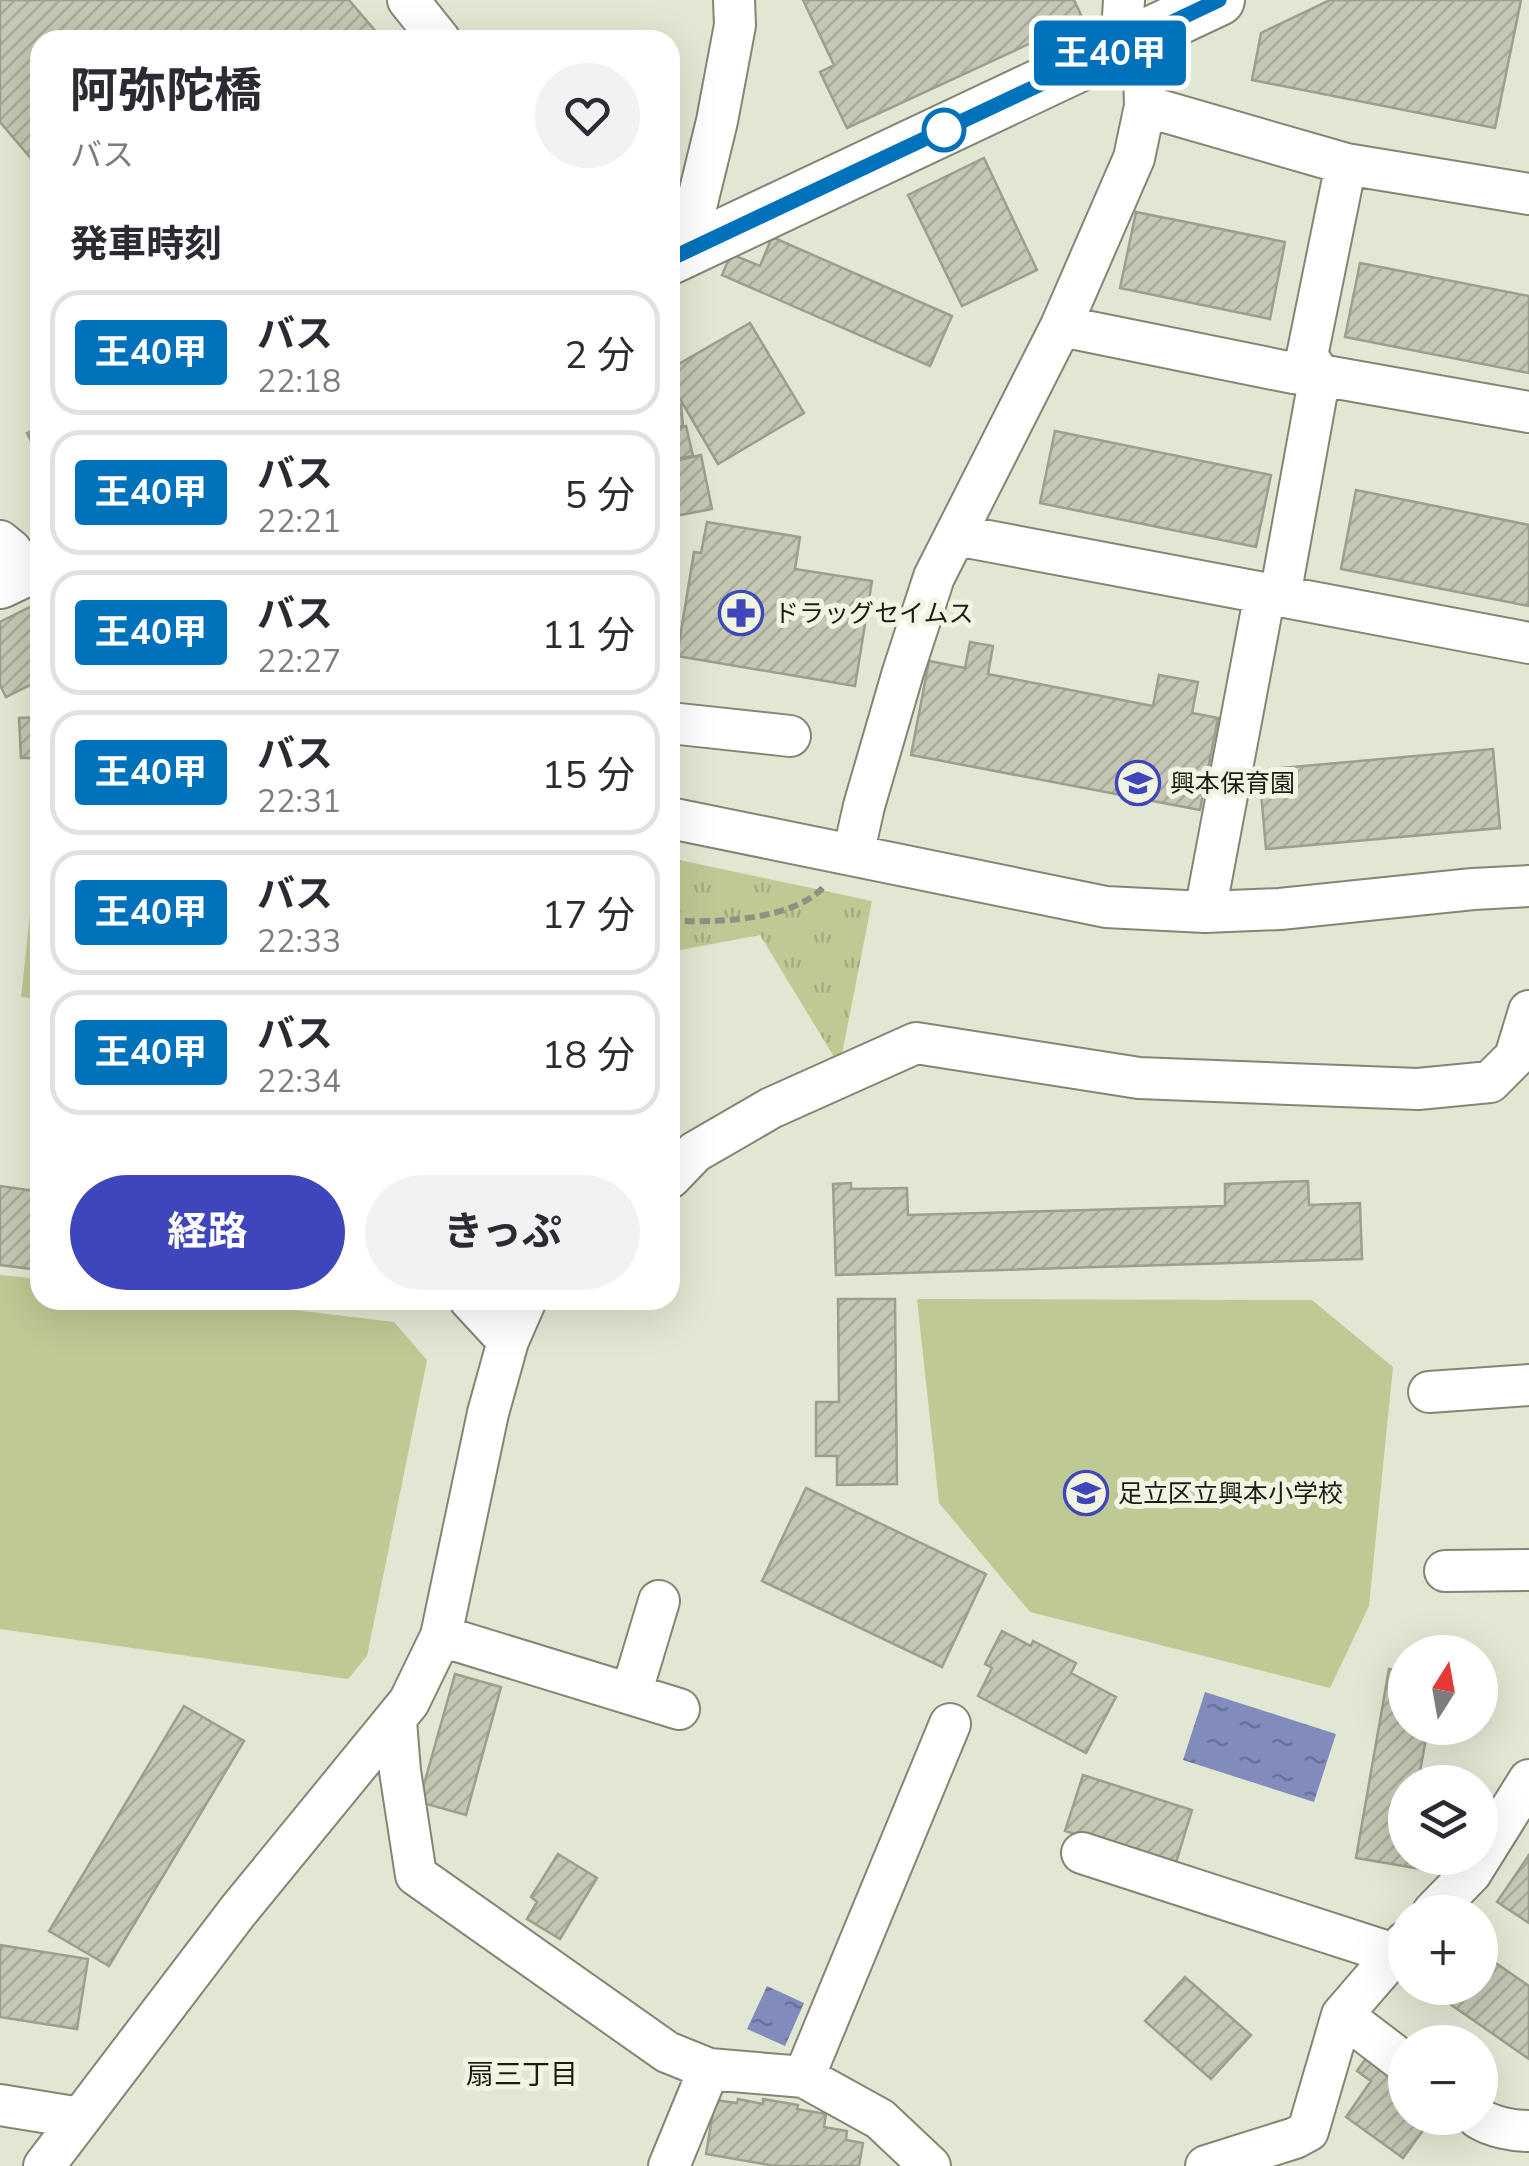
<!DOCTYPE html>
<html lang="ja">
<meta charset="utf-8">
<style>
:root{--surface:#fff;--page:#f2f2f3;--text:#2b2b33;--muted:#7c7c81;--line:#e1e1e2;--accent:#3f46bb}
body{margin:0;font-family:"Nunito Sans","Noto Sans JP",sans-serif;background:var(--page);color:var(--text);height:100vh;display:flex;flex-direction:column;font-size:38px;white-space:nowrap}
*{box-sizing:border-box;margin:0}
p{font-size:32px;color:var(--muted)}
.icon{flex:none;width:55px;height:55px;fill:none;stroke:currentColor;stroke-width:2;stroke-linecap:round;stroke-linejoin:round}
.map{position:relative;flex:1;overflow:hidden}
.side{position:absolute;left:30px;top:30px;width:650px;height:1280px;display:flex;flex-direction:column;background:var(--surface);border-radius:30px;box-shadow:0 10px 40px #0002}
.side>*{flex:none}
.badge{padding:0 20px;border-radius:8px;font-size:35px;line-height:65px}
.needle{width:65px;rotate:11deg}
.tools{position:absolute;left:1388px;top:1635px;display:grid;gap:20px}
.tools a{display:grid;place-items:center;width:110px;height:110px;border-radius:50%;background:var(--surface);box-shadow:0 10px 40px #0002;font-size:50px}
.map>.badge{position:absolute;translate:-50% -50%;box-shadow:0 0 0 5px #fff}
h2{padding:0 40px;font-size:38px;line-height:90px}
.round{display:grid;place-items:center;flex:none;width:105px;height:105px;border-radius:52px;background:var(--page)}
.overview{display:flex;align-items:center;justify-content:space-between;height:170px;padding:0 40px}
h1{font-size:48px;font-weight:700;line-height:75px}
.primary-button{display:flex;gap:20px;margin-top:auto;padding:20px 40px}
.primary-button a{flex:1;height:115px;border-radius:60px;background:var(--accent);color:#fff;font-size:40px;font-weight:700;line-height:115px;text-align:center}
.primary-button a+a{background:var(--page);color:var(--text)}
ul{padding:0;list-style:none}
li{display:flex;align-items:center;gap:30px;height:125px;margin:0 20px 15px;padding:0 20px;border:5px solid var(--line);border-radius:30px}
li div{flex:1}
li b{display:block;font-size:38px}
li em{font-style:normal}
li .badge{min-width:110px;font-weight:700;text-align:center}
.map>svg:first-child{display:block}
.park{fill:url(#park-tufts)}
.garden{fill:#bec994}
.water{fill:url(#water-ripples)}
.building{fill:url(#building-hatch);stroke:#9b9f8d;stroke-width:2.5}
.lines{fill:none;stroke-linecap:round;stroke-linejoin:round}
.minor-casing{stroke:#828673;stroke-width:44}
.major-casing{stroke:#828673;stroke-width:54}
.path{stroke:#8e9283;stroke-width:6;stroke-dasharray:10 5;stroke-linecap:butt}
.minor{stroke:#fff;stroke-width:40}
.major{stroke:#fff;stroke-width:50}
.line-casing{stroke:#fff;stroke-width:22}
.line{stroke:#0072bc;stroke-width:15}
.stop-dot{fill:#fff;stroke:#0072bc;stroke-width:5}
.labels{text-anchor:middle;stroke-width:10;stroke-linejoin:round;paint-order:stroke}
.poi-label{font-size:25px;fill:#1b1d15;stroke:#f0f4e0;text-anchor:start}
.neighbourhood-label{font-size:28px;fill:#1b1d15;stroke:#f0f4e0}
</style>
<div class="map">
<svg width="1529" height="2166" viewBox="0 0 1529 2166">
<defs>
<pattern id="park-tufts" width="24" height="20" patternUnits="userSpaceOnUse" patternTransform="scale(2.5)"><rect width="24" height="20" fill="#bec994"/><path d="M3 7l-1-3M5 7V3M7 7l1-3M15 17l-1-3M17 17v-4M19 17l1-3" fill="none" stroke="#a3ac7f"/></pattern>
<pattern id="water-ripples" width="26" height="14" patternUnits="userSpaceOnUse" patternTransform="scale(2.5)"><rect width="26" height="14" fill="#818cbc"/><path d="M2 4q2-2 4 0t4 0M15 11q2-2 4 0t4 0" fill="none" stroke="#697298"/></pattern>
<pattern id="building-hatch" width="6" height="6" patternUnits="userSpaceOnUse" patternTransform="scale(2.5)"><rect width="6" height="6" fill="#c3c7b3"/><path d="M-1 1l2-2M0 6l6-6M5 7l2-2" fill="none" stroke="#a7aa99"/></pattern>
</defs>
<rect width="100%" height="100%" fill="#e2e7d3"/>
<!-- park -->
<path class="park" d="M670 858 872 901 842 1054 834 1057 760 935 670 952Z"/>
<!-- garden -->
<path class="garden" d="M37 851H40V999L21 997Z
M0 1275 40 1279V1300H213L394 1322 427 1360 367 1656 348 1679 0 1629Z
M917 1299 1312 1300 1393 1367 1369 1606 1330 1688 1030 1612 939 1503Z"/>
<!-- water -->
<path class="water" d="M1205 1692 1336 1734 1314 1802 1183 1760Z
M767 1986 804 2003 785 2046 747 2029Z"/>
<!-- building -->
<path class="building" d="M0 0H349L383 40H40V169L0 122Z
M803 0H1074L1083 19 847 128 820 72 834 65Z
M1330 0H1521L1495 128 1252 80 1261 33Z
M984 158 1037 270 962 306 908 195Z
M1136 212 1285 242 1270 319 1120 288Z
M772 237 952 316 930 366 722 275 731 254 760 266Z
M1360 263 1529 296V373L1345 337Z
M750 323 804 413 718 464 670 382V369Z
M670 397 681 405 683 426 670 428Z
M686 426 693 456 670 460V430Z
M40 427V460L27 433Z
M1055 431 1271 475 1256 547 1040 503Z
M701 455 712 509 670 517V462Z
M1356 490 1529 525V606L1341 569Z
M707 522 800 537 795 569 872 581 855 686 677 656 694 552 701 553Z
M40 602V680L6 697 0 685V622Z
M970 642 993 646 988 674 1153 706 1159 675 1198 682 1192 713 1218 718 1200 810 911 755 929 661 965 668Z
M40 717V758H21L19 718Z
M1493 749 1500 828 1266 849 1259 770Z
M38 1176 40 1177V1270L0 1265V1186L35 1191Z
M1308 1181 1309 1205 1360 1203 1362 1259 836 1275 833 1184 851 1183V1189L907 1188 908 1215 1225 1206V1184Z
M838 1299H895L897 1484 837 1485V1456H816V1402H839Z
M806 1488 986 1574 942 1667 762 1581Z
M1002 1631 1031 1646 1033 1641 1076 1663 1071 1673 1116 1697 1086 1753 978 1696 992 1668 985 1664Z
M1389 1669 1405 1672V1728H1428L1418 1782H1405V1858H1435L1433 1871 1356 1858Z
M455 1674 501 1687 466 1815 419 1802Z
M184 1706 244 1741 109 1966 49 1931Z
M1083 1775 1192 1810 1175 1866 1065 1831Z
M558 1854 597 1878 560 1939 527 1919 537 1902 531 1897Z
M1529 1855V1923L1497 1902Z
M0 1945 88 1959 77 2029 0 2017Z
M1480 1952 1529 1986V2059L1427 1988H1480Z
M1185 1977 1251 2035 1211 2079 1145 2021Z
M1369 2054 1405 2080 1402 2085 1405 2087V2118H1432L1403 2158 1346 2117 1371 2081 1357 2071Z
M738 2099 763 2104V2099L798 2105 797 2109 826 2114 824 2127 847 2131 846 2140 863 2143 859 2166H775L706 2154 715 2100 737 2103Z"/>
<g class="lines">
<defs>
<path id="minor" d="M408 0 440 40
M1124 0 1123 16 1144 68 1145 106 1346 164 1529 194
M685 252 717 121 735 25 734 0
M1061 326 1293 373 1320 375 1529 412
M956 535 1529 643
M0 541 11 550 24 572
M1280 596 1320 375 1307 356 1346 164
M670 723 790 736
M670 818 1106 907 1205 912 1280 909 1473 889 1529 886
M853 855 864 806 903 672 934 577 1061 326 1134 158 1145 106
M1205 912 1265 593
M670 1178 695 1152 771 1108 916 1043 1139 1078 1418 1089 1490 1082 1515 1057 1529 1011
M470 1300 508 1341
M1429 1392 1529 1385
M1445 1571 1529 1570
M441 1636 679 1709
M631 1694 659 1601
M396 1721 400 1771 416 1875 667 2052 709 2069 804 2077 880 2119 930 2166
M1082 1853 1394 1954
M1433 1912 1471 1873 1529 1780
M1342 2015 1405 2063
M804 2077 950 1724
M0 2105 80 2118
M1478 2118C1492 2127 1513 2131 1529 2131
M44 2166 238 1911 409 1702 441 1636 488 1413 508 1341 526 1300
M669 2166 709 2069
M1206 2166 1295 2138 1308 2131 1342 2015 1405 1942"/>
<path id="major" d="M670 259 1219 0
M0 583 40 564"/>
</defs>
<!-- minor casing -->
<use href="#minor" class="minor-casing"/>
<!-- major casing -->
<use href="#major" class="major-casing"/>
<!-- path -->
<path class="path" d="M670 920C711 924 797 920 824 886"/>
<!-- minor -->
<use href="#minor" class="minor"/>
<!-- major -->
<use href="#major" class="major"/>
</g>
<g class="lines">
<defs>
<path id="line" d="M670 259 1219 0"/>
</defs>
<!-- line casing -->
<use href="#line" class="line-casing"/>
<!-- line -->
<use href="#line" class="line"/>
</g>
<!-- icons -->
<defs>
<symbol id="pharmacy-ring" viewBox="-11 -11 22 22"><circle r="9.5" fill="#f0f4e0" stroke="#3f46bb" stroke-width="1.5"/><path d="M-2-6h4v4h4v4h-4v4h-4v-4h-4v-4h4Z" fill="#3f46bb"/></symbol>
<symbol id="school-ring" viewBox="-11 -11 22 22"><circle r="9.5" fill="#f0f4e0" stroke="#3f46bb" stroke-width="1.5"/><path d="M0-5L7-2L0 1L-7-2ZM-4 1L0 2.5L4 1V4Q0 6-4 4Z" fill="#3f46bb"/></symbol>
</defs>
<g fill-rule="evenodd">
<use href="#pharmacy-ring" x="716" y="588" width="50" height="50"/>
<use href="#school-ring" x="1113" y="758" width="50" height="50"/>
<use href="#school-ring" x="1061" y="1468" width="50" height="50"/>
</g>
<!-- markers -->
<circle class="stop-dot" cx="944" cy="130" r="20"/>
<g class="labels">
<!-- poi labels -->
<g class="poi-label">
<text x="774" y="622">ドラッグセイムス</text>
<text x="1170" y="792">興本保育園</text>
<text x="1118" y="1502">足立区立興本小学校</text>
</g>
<!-- neighbourhood labels -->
<g class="neighbourhood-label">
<text x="522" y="2084">扇三丁目</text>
</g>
</g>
</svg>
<div class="tools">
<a><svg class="needle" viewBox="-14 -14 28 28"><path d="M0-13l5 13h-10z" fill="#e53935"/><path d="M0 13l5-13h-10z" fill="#7c7c81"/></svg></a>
<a><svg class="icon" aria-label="layers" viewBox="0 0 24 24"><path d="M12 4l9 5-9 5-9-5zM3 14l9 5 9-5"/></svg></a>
<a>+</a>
<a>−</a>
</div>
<b class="badge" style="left:1110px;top:53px;background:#0072bc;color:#fff">王40甲</b>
<section class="side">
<div class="overview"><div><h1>阿弥陀橋</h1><p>バス</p></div><a class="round"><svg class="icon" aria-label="heart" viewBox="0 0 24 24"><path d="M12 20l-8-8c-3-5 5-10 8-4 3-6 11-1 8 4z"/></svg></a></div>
<h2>発車時刻</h2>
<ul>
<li><span class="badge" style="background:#0072bc;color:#fff">王40甲</span><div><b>バス</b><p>22:18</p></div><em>2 分</em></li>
<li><span class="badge" style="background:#0072bc;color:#fff">王40甲</span><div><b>バス</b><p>22:21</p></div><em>5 分</em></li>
<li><span class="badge" style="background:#0072bc;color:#fff">王40甲</span><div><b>バス</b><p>22:27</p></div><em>11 分</em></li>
<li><span class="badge" style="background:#0072bc;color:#fff">王40甲</span><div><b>バス</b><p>22:31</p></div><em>15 分</em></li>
<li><span class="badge" style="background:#0072bc;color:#fff">王40甲</span><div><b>バス</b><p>22:33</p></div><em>17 分</em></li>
<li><span class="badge" style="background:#0072bc;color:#fff">王40甲</span><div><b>バス</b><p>22:34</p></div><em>18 分</em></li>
</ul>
<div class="primary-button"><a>経路</a><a>きっぷ</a></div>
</section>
</div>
